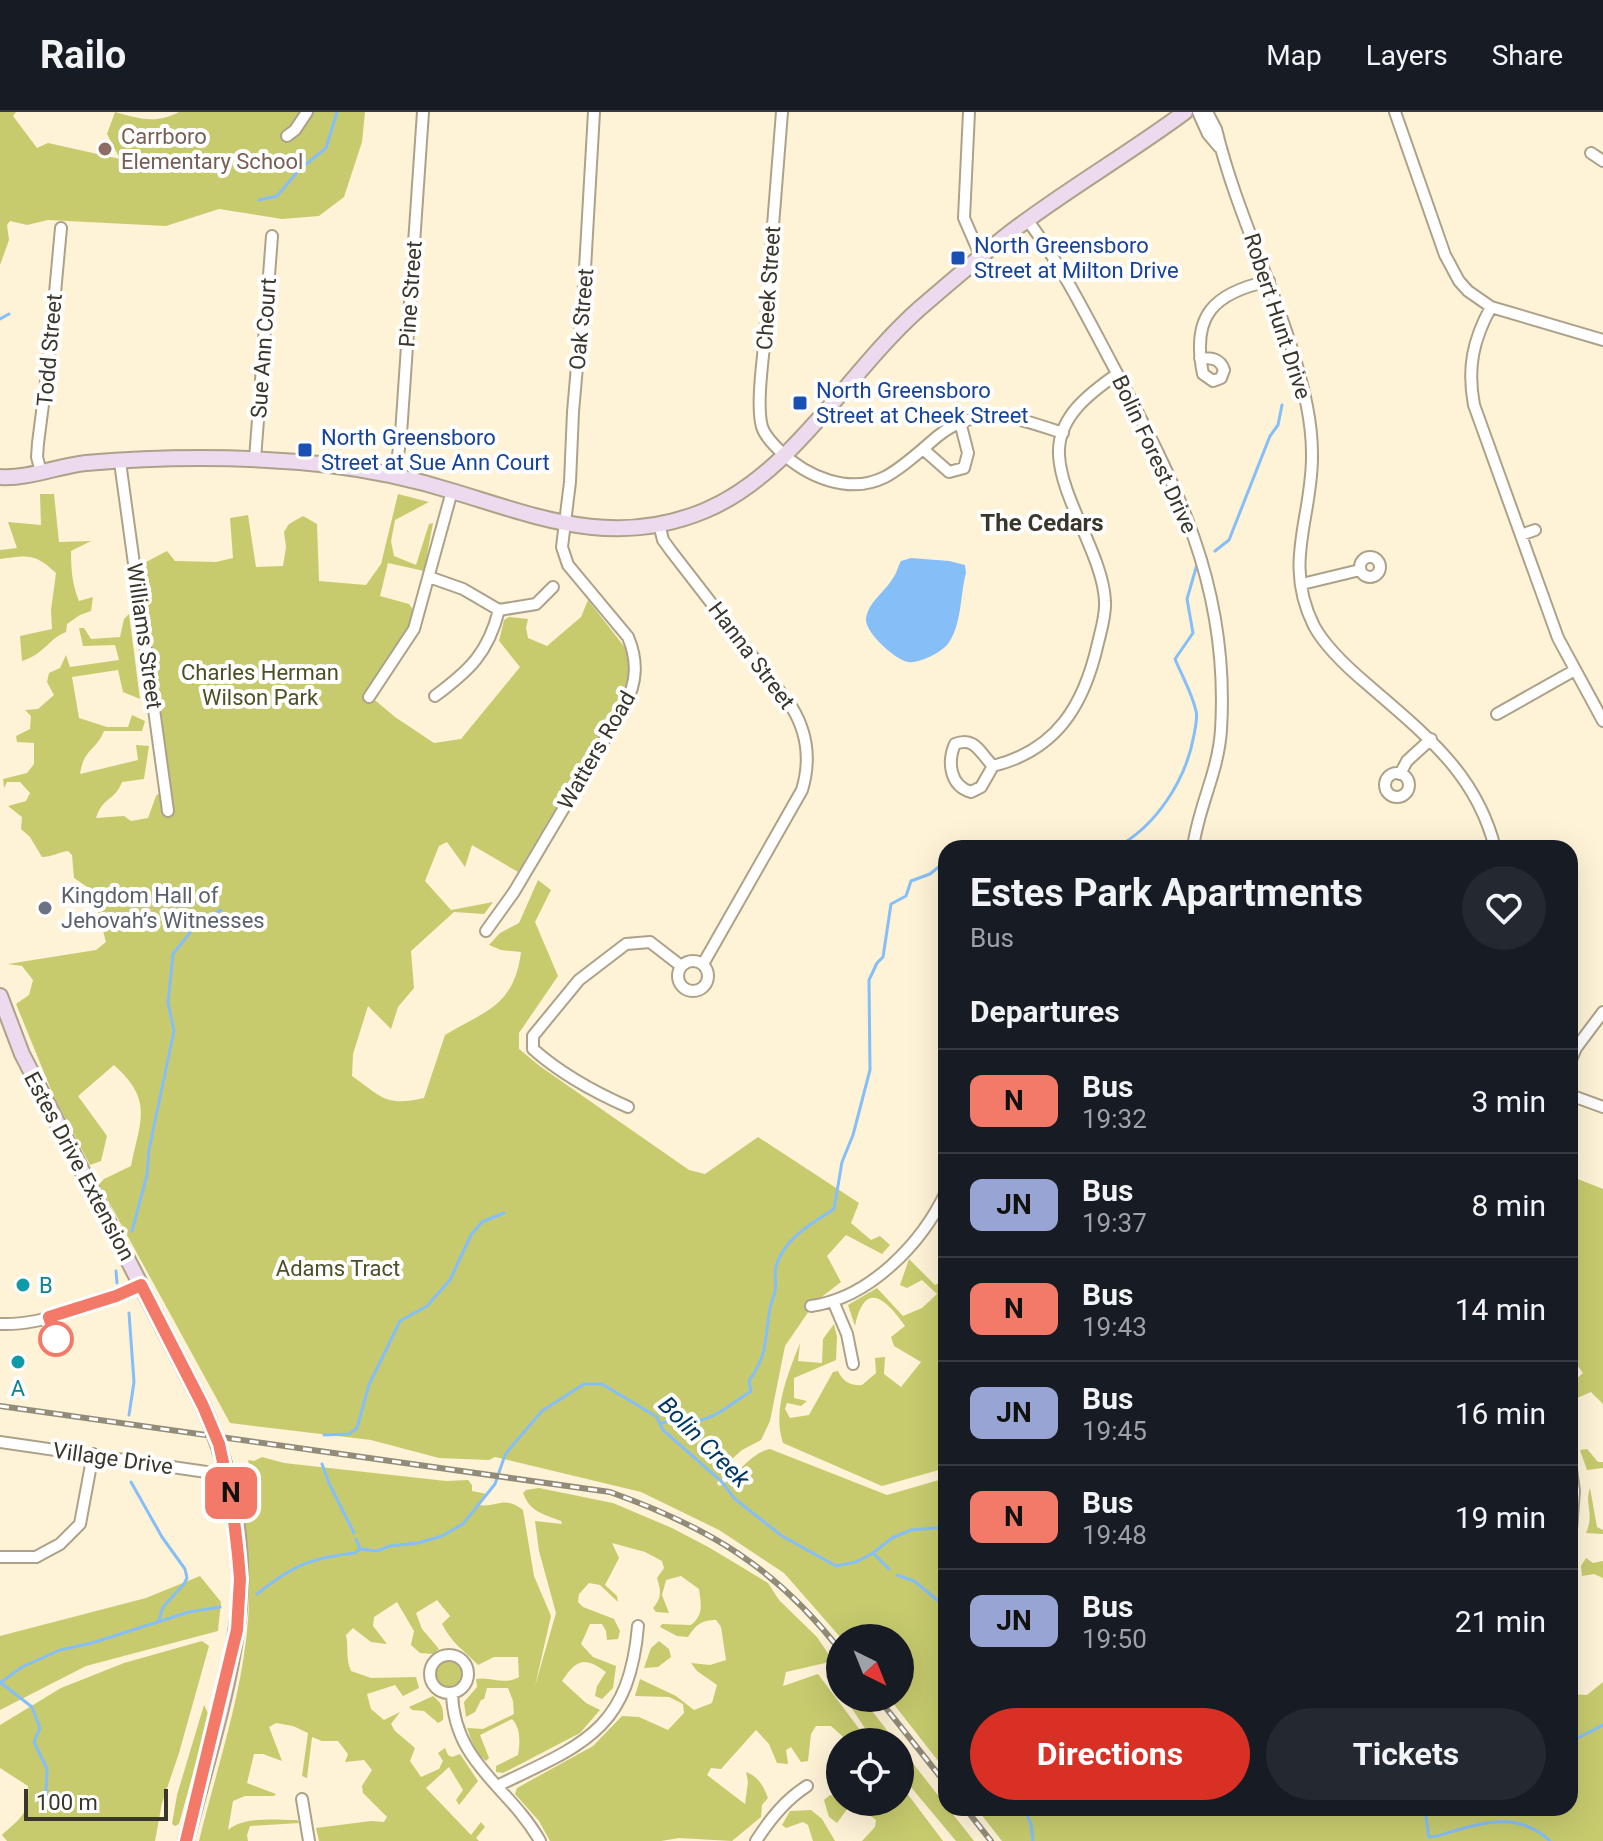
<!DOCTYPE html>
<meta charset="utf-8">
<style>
:root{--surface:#171b24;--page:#242831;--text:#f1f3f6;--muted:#9ea1a6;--line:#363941;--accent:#d93025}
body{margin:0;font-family:Roboto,sans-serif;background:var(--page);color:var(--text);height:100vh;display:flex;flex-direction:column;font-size:30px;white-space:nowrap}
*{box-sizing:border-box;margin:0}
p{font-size:26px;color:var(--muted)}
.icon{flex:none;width:44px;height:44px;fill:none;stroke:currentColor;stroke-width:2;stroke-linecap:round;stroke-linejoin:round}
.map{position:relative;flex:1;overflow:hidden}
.drawer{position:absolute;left:938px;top:728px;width:640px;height:976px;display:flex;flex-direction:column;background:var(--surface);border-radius:24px;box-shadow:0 8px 32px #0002}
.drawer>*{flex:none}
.badge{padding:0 16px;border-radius:12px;font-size:28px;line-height:52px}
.needle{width:52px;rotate:137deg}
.fabs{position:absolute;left:826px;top:1512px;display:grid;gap:16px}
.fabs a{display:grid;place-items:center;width:88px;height:88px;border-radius:50%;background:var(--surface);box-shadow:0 8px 32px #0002;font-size:40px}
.scale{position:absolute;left:24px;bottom:20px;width:144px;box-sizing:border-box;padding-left:8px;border:4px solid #3a362b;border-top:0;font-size:22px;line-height:28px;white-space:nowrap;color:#3a362b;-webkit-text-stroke:6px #fff;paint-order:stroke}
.map>.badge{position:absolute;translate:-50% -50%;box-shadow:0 0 0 4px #fff}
h2{padding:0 32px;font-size:30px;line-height:72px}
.round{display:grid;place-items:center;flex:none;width:84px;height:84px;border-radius:42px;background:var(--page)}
.head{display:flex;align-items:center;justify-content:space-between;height:136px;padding:0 32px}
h1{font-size:38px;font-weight:700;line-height:60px}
.primary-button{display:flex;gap:16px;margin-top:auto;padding:16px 32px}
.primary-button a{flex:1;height:92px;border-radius:48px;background:var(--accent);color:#fff;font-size:32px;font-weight:700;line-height:92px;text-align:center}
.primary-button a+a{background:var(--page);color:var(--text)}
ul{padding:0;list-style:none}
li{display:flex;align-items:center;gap:24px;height:104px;padding:0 32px;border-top:2px solid var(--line)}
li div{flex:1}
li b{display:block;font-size:30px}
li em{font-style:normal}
li .badge{min-width:88px;font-weight:700;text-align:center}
header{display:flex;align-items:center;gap:48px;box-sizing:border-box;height:112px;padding:0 40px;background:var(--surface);border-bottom:2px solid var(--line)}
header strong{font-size:38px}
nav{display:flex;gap:44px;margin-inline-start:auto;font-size:28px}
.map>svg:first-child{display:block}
.green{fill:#c7cb6e}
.water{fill:#86bef8}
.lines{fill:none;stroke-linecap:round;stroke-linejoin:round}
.stream{stroke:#86bef8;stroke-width:3}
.minor-casing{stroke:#ada289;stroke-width:14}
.secondary-casing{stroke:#ada289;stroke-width:18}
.minor{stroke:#fff;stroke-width:10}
.secondary{stroke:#eddaee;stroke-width:14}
.rail-casing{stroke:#928b78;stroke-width:6}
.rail{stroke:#fff;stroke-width:3;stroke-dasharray:9;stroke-linecap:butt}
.line-casing{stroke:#fff;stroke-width:18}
.line{stroke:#f37a68;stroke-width:12}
.education-dot{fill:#8d6e63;stroke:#fff;stroke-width:3}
.transit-dot{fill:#1a4fb4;stroke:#fff;stroke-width:3}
.worship-dot{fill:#6b7280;stroke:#fff;stroke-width:3}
.culture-dot{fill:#0f9aa8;stroke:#fff;stroke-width:3}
.stop-dot{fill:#fff;stroke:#f37a68;stroke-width:4}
.labels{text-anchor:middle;stroke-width:8;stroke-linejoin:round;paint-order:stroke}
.education-label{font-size:22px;fill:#785e54;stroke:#fff;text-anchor:start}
.transit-label{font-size:22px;fill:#164399;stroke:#fff;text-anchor:start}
.street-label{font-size:22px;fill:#3a362b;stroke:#fff}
.park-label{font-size:22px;fill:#4d4f25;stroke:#fff}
.worship-label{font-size:22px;fill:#5b616d;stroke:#fff;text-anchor:start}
.culture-label{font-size:22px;fill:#0d838f;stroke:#fff;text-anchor:start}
.neighbourhood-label{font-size:24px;font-weight:bold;fill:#3a362b;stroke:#fff}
.water-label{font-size:24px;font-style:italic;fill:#003763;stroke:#fff}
</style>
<header>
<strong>Railo</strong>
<nav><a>Map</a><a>Layers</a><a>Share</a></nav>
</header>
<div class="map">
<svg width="1603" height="1729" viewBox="0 0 1603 1729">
<rect width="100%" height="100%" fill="#fef2d7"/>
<!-- green -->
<path class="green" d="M0 0H16L13 4 37 36 48 31 120 47 107 22 115 0C139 7 157 12 179 0H365L362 30 344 85 319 104 282 107 219 97 166 114 48 108 27 113 10 109 7 113 9 128 0 153Z
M40 382H54L59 430 91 429 71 439C71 457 72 472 79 489L93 485 91 499 80 503 67 512 66 520C48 527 45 542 22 549L20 524 52 517 51 498 56 461C35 441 28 443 0 447V438L17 436 8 410 41 413Z
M398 382 429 390 395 408 391 429 394 444 416 453 429 412 433 411 424 459 388 451 380 484 409 492 414 499 410 517 370 584 395 605 434 631 461 627 520 555 499 529 504 508 509 505 528 507 526 516 528 526 547 534 581 505 588 488 630 542 634 565 518 760 472 733 465 755 447 730 439 734 425 769 451 798 493 790 484 802 454 800 411 839 414 876 398 895 391 917 368 894 353 942 352 964C382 985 385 995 424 986L445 923C487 898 514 894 521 840L501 838 489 833 500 821 519 811 538 768 551 778 535 810 558 864 519 921V937L541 955 689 1058 705 1062 758 1025 859 1091 851 1111 871 1128 880 1124 890 1133 882 1142 846 1123 827 1144 841 1170 815 1190 785 1234 770 1309 761 1328 742 1338 733 1346 721 1369 718 1368 717 1372 720 1374C738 1363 750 1341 770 1337L887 1383 946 1366V1659L889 1586H900V1526H841L784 1461 719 1418 641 1380 495 1345 489 1348 439 1346 371 1328 230 1311 99 1072 104 1067 131 1054C140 1008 154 989 114 953L78 984 107 1024 101 1049 90 1053 54 985 16 892 29 883 33 868 22 854 8 852 96 838 106 830 92 778 74 766 72 743 68 739C59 740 52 745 42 745L30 725 21 717 22 705 8 694 26 689 30 681 20 670H7L4 676 3 667 27 661 34 652V631L17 630 16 624 30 617 31 604 25 598 38 597 54 583 47 570 49 561 60 556 66 543 70 555 119 548 115 533 83 534 79 516H84L91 527 120 525 124 507 129 502 140 587 123 580 118 558 72 565 79 606 107 615H128L132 603 145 609 142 619H104C96 639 84 636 80 662L138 648 136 633 149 634 144 667 122 670C115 689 103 684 96 706L124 704 131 709 148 706 156 684 167 674 170 667 141 459H145L146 450 167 439 175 449 216 450 233 446 230 406 248 403 256 455 283 454 286 435 284 420 289 412 303 404 317 412 319 469 366 473 381 452Z
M1570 1064 1603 1077V1292L1591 1280 1570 1289V1273L1583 1261 1570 1243V1094L1573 1092 1577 1074 1570 1070Z
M909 1147 935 1173 946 1168V1356L882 1374 783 1331C772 1298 788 1262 800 1231L798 1249 822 1251 823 1227 834 1212 837 1225 836 1248 794 1266V1286L807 1289 801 1294 787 1291 785 1297 790 1306 809 1303 833 1260 838 1259C843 1270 851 1274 862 1273L876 1261 875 1246 885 1245 884 1262 901 1275 921 1250 894 1234 891 1225 905 1214C885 1186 865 1168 855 1214L848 1193 877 1176 903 1204 922 1196 937 1182 922 1168 907 1176 900 1173Z
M1587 1337 1598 1350H1603V1356L1587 1358 1580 1338Z
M262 1345 284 1351 446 1369 468 1368 472 1373V1379L487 1382 478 1393C498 1396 503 1383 523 1398L534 1464 551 1504 535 1574 556 1501 539 1439 535 1409 562 1412 561 1409C543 1402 530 1400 523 1381L526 1378 539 1376 613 1391 672 1416 710 1436 768 1471 779 1488 817 1525 831 1546 825 1551 786 1560 783 1574 818 1562 869 1630H849L831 1614H816L811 1622 808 1649 801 1650 791 1635 786 1638 788 1652 777 1651 769 1632 756 1618 721 1657 711 1656 707 1663 745 1692 748 1670 746 1660C758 1664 764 1675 768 1686L762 1693 761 1705 732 1729 679 1726 661 1729H550L539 1709 515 1682 517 1676 593 1634 622 1604 639 1605 668 1618 684 1601 683 1592 669 1585 635 1584 640 1567 676 1584 694 1598 712 1591 717 1573 697 1559 691 1551 710 1553 726 1548 721 1515 716 1508C701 1508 696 1513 688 1525L677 1524 660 1515 662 1512 691 1513C704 1502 701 1493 699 1477L681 1464 666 1468 662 1483 669 1501 656 1500 653 1496C662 1486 661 1478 657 1466L664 1456 662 1449 645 1440 612 1431 619 1446 605 1473 617 1484 618 1490 600 1473 589 1471 579 1482 578 1490 583 1495 614 1507 620 1519 618 1527 607 1528 606 1519 602 1512H590L581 1532 593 1545 616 1554 613 1576 602 1587 595 1584 597 1574 606 1560C585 1544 576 1547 562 1569L586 1591 600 1598 580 1621 503 1661 496 1660V1654L518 1643C520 1631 521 1616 512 1607L480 1623 489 1646 486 1649 476 1640 467 1616 483 1617 514 1602 513 1589 508 1576H487L484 1587 481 1588 475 1600 466 1605 464 1590 477 1575 476 1567C491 1564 504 1574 519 1565L518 1545H494L478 1553C462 1536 454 1534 442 1512L450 1504 437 1488 416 1501 422 1517 439 1537 433 1542 420 1541 411 1533 414 1519 397 1490 374 1505 373 1514 387 1532 371 1530 353 1516 346 1523C349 1537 345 1544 351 1559L371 1566 416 1565 419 1576 403 1584 395 1573 367 1582 371 1597 384 1608 400 1600 391 1612 395 1619 415 1636 410 1649 421 1665 439 1657 443 1649 438 1641 445 1636 448 1643 452 1645 460 1642 478 1669 459 1693 456 1688 463 1678 449 1655 426 1676 471 1723 481 1710 485 1715 476 1726 479 1729H319L316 1716 371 1709 384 1710 387 1705 363 1681 362 1674 372 1658 364 1648 345 1650 348 1642 338 1629H322L312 1625 307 1666 302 1664 308 1621 293 1614 276 1611 269 1615 282 1649 263 1642H254L247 1671 276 1682 274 1684H245L233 1689 228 1718C245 1704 274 1708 297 1708L300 1711 250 1714 247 1723 248 1729H199C218 1651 247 1570 249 1488 250 1447 244 1407 237 1366L246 1372 253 1370 248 1348 254 1349Z
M1590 1376 1597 1415 1603 1418V1422L1586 1421C1595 1400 1584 1394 1590 1376Z
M1586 1446 1593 1451 1603 1449V1466L1594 1462 1582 1464 1581 1454Z
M200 1464 221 1490 218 1519 86 1554 0 1598V1524L146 1486Z
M202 1529 209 1534 179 1641 162 1691 155 1729H7L2 1723C21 1706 30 1701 28 1674L0 1656V1613L61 1576 124 1551Z
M659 1529 669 1537 671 1545 658 1555 644 1556 651 1536Z
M436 1562a13 13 0 1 1 26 0a13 13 0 1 1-26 0Z
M1603 1570V1729H1002L976 1696H1570V1582L1587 1583Z
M433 1584C442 1591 444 1597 443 1608L438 1611 424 1599 412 1598 409 1595Z
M845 1586H862L896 1630H874Z
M204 1593 209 1603 179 1712 175 1714 172 1712 177 1683Z
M900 1635 974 1729H956L900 1662Z
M900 1672 943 1729H862L875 1715 876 1708 861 1697 850 1693 837 1711 829 1705 824 1688 830 1683 840 1684V1690H900Z
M811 1698 822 1707 835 1729H813L808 1713 803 1710 786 1716 782 1713 790 1699Z"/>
<!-- water -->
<path class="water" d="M911 446 949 449 965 453 966 461C960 482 962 515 947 533 940 541 918 552 908 550 896 548 865 521 866 507 868 490 885 480 893 466 897 461 898 454 901 449Z"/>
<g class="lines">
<!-- stream -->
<path class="stream" d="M259 88 277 84 299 58 326 36 337 0
M0 207 9 202
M1215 439 1229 428 1270 324 1278 313 1282 293
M1006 736H1014
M1115 736C1156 715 1186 668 1194 623 1195 616 1198 606 1196 599 1192 581 1182 564 1175 547L1193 521 1187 487 1198 449
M132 1119 147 1063 149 1038 174 919 168 891 173 842 197 812 221 798
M116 1159 117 1171
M129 1303 134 1270 129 1201
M663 1311C678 1305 688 1312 701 1308 718 1304 736 1289 751 1279L749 1269C769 1240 764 1229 770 1197 771 1191 774 1185 775 1179 777 1171 774 1161 776 1154 785 1126 812 1111 834 1097L842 1050 853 1023 870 958 869 868 877 851 883 845 891 792 906 784 911 769 930 762 946 749
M324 1323 349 1322 357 1316 369 1273 400 1209 427 1194 450 1168 471 1123 482 1110 504 1101
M322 1352 329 1371 354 1421
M131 1370 162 1425 185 1457 187 1466 184 1472 163 1495 159 1508
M356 1427 360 1437
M873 1441 889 1457
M897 1463 914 1469 946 1495
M257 1482C292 1454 310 1446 355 1441L360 1437 377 1439 390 1434 418 1431 442 1424 463 1412 495 1372 505 1343 512 1334 542 1299 584 1272H602L657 1305 663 1318 721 1369 735 1387 782 1424 836 1454 856 1450 873 1441 892 1426 911 1418 946 1415
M0 1570 32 1595 40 1616 34 1630 47 1657 46 1683
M0 1571 22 1555 60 1538 92 1531 189 1500 220 1495
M1570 1630 1603 1613
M1024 1696 1031 1712 1033 1729
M1428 1696 1426 1706 1429 1725
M1429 1725C1439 1725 1445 1721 1454 1719 1489 1708 1522 1702 1550 1729"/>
<defs>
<path id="minor" d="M782 0C776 75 770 149 765 224 763 247 756 293 762 315 765 324 773 332 780 339 807 365 849 383 885 365 904 355 921 338 938 324 979 291 1017 306 1063 321
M969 0 964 106 981 145
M1198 0 1208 22 1219 35
M1207 0 1216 17C1235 96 1272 169 1295 247 1304 278 1312 309 1312 342 1313 405 1282 450 1314 514 1326 536 1348 556 1367 572 1423 621 1476 660 1495 736
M1395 0 1445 143 1459 169 1468 179 1491 195 1603 228
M287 24 295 18 307 0
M1591 41 1603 49
M1028 109C1060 151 1086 203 1111 250 1177 374 1230 474 1221 618 1218 662 1198 695 1193 736
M1491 195C1473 228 1467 256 1474 293L1558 526 1603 609
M1200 246C1211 246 1220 246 1224 258L1221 266 1213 269 1203 262C1191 204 1213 181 1269 169
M923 337 949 360 964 356 968 341 960 310
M255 347 272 124
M120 350 168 699
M41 360 37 345 38 331 49 246 61 116
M395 364 401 322 423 0
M659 412 663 428 671 439 791 594C808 621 811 648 802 678L703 852
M1521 423 1535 418
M1360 455a10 10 0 1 1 20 0a10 10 0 1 1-20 0Z
M429 465 463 477 499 498C488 541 470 558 435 584
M1302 472 1360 458
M499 498 536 492 553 475
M369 585 414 517 452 379
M1497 602 1575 558
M993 654C980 641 975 624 955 632 947 650 950 674 971 680L981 675 993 654C1057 638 1084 593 1098 531 1101 518 1106 503 1105 489 1103 444 1061 387 1059 343 1057 305 1090 281 1117 262
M1385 673a12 12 0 1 1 24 0a12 12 0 1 1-24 0Z
M1400 662 1407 649 1431 627
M486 819 514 780 625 593C637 570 638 549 628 525L568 453 562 435 570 370 573 300 584 174 594 0
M678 864a15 15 0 1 1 30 0a15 15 0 1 1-30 0Z
M1570 950 1576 936 1603 900
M1570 983 1603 995
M628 995C594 980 561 962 533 937V924L579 868 626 832 650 830 681 854
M833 1189 847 1222 853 1252
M811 1194C870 1186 922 1131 946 1080
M0 1212C43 1214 102 1190 141 1173
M0 1330 227 1363
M1570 1350 1574 1379 1570 1431
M0 1445H36L60 1432 80 1412 93 1342
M430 1562a19 19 0 1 1 38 0a19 19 0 1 1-38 0Z
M452 1581C454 1652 509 1674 540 1729
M497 1674C582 1633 629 1619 638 1514
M302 1687 309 1729
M756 1729C770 1707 785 1688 807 1674"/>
<path id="secondary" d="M0 365C29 367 57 354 86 351 167 344 249 344 329 353 372 358 414 367 455 380 541 406 614 436 704 399 792 363 848 260 919 197 948 172 977 147 1007 123 1064 79 1127 43 1185 0
M0 884 22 942 203 1294C234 1363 248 1446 236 1521 226 1591 203 1660 186 1729"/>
</defs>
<!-- minor casing -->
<use href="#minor" class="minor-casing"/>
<!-- secondary casing -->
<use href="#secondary" class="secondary-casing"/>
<!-- minor -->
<use href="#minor" class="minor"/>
<!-- secondary -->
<use href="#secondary" class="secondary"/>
<defs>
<path id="rail" d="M0 1294 610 1380C708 1415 775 1455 840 1538
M878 1586 946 1672
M965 1696 991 1729"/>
</defs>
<!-- rail casing -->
<use href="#rail" class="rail-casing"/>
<!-- rail -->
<use href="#rail" class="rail"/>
</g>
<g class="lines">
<defs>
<path id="line" d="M58 1232 49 1205 116 1184 141 1173 203 1294 219 1332 232 1391 238 1443 240 1467 237 1518 186 1729"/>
</defs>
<!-- line casing -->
<use href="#line" class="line-casing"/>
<!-- line -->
<use href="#line" class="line"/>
</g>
<!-- markers -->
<circle class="education-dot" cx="105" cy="37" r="8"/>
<g class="transit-dot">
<rect x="950" y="138" width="16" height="16" rx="4"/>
<rect x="792" y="283" width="16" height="16" rx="4"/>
<rect x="297" y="330" width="16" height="16" rx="4"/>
</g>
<circle class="worship-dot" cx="45" cy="796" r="8"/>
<g class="culture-dot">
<circle cx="23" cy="1173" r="8"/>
<circle cx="18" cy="1250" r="8"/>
</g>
<circle class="stop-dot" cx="56" cy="1227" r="16"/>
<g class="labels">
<!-- education labels -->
<g class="education-label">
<text x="121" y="32">Carrboro<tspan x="121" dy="25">Elementary School</tspan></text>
</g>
<!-- transit labels -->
<g class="transit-label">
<text x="974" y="141">North Greensboro<tspan x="974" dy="25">Street at Milton Drive</tspan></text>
<text x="816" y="286">North Greensboro<tspan x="816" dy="25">Street at Cheek Street</tspan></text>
<text x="321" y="333">North Greensboro<tspan x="321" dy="25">Street at Sue Ann Court</tspan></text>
</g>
<!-- street labels -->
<g class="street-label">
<text transform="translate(768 176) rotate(-86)" y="8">Cheek Street</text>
<text transform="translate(410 182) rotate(-86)" y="8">Pine Street</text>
<text transform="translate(1278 204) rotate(72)" y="8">Robert Hunt Drive</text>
<text transform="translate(581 207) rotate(-85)" y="8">Oak Street</text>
<text transform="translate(263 236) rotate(-86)" y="8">Sue Ann Court</text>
<text transform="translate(49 238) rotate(-85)" y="8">Todd Street</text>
<text transform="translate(1155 342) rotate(65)" y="8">Bolin Forest Drive</text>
<text transform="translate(145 524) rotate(82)" y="8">Williams Street</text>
<text transform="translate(752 543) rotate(53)" y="8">Hanna Street</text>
<text transform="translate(596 638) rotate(-60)" y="8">Watters Road</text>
<text transform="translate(80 1054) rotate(62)" y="8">Estes Drive Extension</text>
<text transform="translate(113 1346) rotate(8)" y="8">Village Drive</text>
</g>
<!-- park labels -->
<g class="park-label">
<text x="260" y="568">Charles Herman<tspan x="260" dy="25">Wilson Park</tspan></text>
<text x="338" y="1164">Adams Tract</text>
</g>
<!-- worship labels -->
<g class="worship-label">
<text x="61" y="791">Kingdom Hall of<tspan x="61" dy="25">Jehovah’s Witnesses</tspan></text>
</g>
<!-- culture labels -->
<g class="culture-label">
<text x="39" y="1181">B</text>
<text x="18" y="1284" text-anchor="middle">A</text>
</g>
<!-- neighbourhood labels -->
<g class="neighbourhood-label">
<text x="1042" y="419">The Cedars</text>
</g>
<!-- water labels -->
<g class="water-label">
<text transform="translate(704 1330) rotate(45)" y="8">Bolin Creek</text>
</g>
</g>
</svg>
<div class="fabs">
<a><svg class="needle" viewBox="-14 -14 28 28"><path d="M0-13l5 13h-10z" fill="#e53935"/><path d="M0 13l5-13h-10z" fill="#9ea1a6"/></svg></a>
<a><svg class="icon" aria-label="locate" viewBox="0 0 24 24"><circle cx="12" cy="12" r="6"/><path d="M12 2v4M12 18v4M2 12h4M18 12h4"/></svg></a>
</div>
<div class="scale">100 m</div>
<b class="badge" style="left:231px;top:1381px;background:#f37a68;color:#111">N</b>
<section class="drawer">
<div class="head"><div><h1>Estes Park Apartments</h1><p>Bus</p></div><a class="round"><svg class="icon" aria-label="heart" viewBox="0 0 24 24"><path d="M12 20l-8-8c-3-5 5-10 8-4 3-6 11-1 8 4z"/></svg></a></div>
<h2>Departures</h2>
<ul>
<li><span class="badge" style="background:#f37a68;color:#111">N</span><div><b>Bus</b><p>19:32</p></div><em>3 min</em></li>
<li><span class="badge" style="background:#98a4d3;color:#111">JN</span><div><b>Bus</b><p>19:37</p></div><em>8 min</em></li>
<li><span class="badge" style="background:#f37a68;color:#111">N</span><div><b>Bus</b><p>19:43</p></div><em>14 min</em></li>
<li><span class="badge" style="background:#98a4d3;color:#111">JN</span><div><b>Bus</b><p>19:45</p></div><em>16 min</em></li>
<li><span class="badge" style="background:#f37a68;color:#111">N</span><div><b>Bus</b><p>19:48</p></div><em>19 min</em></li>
<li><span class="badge" style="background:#98a4d3;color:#111">JN</span><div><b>Bus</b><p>19:50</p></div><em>21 min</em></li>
</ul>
<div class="primary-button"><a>Directions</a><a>Tickets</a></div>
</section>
</div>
